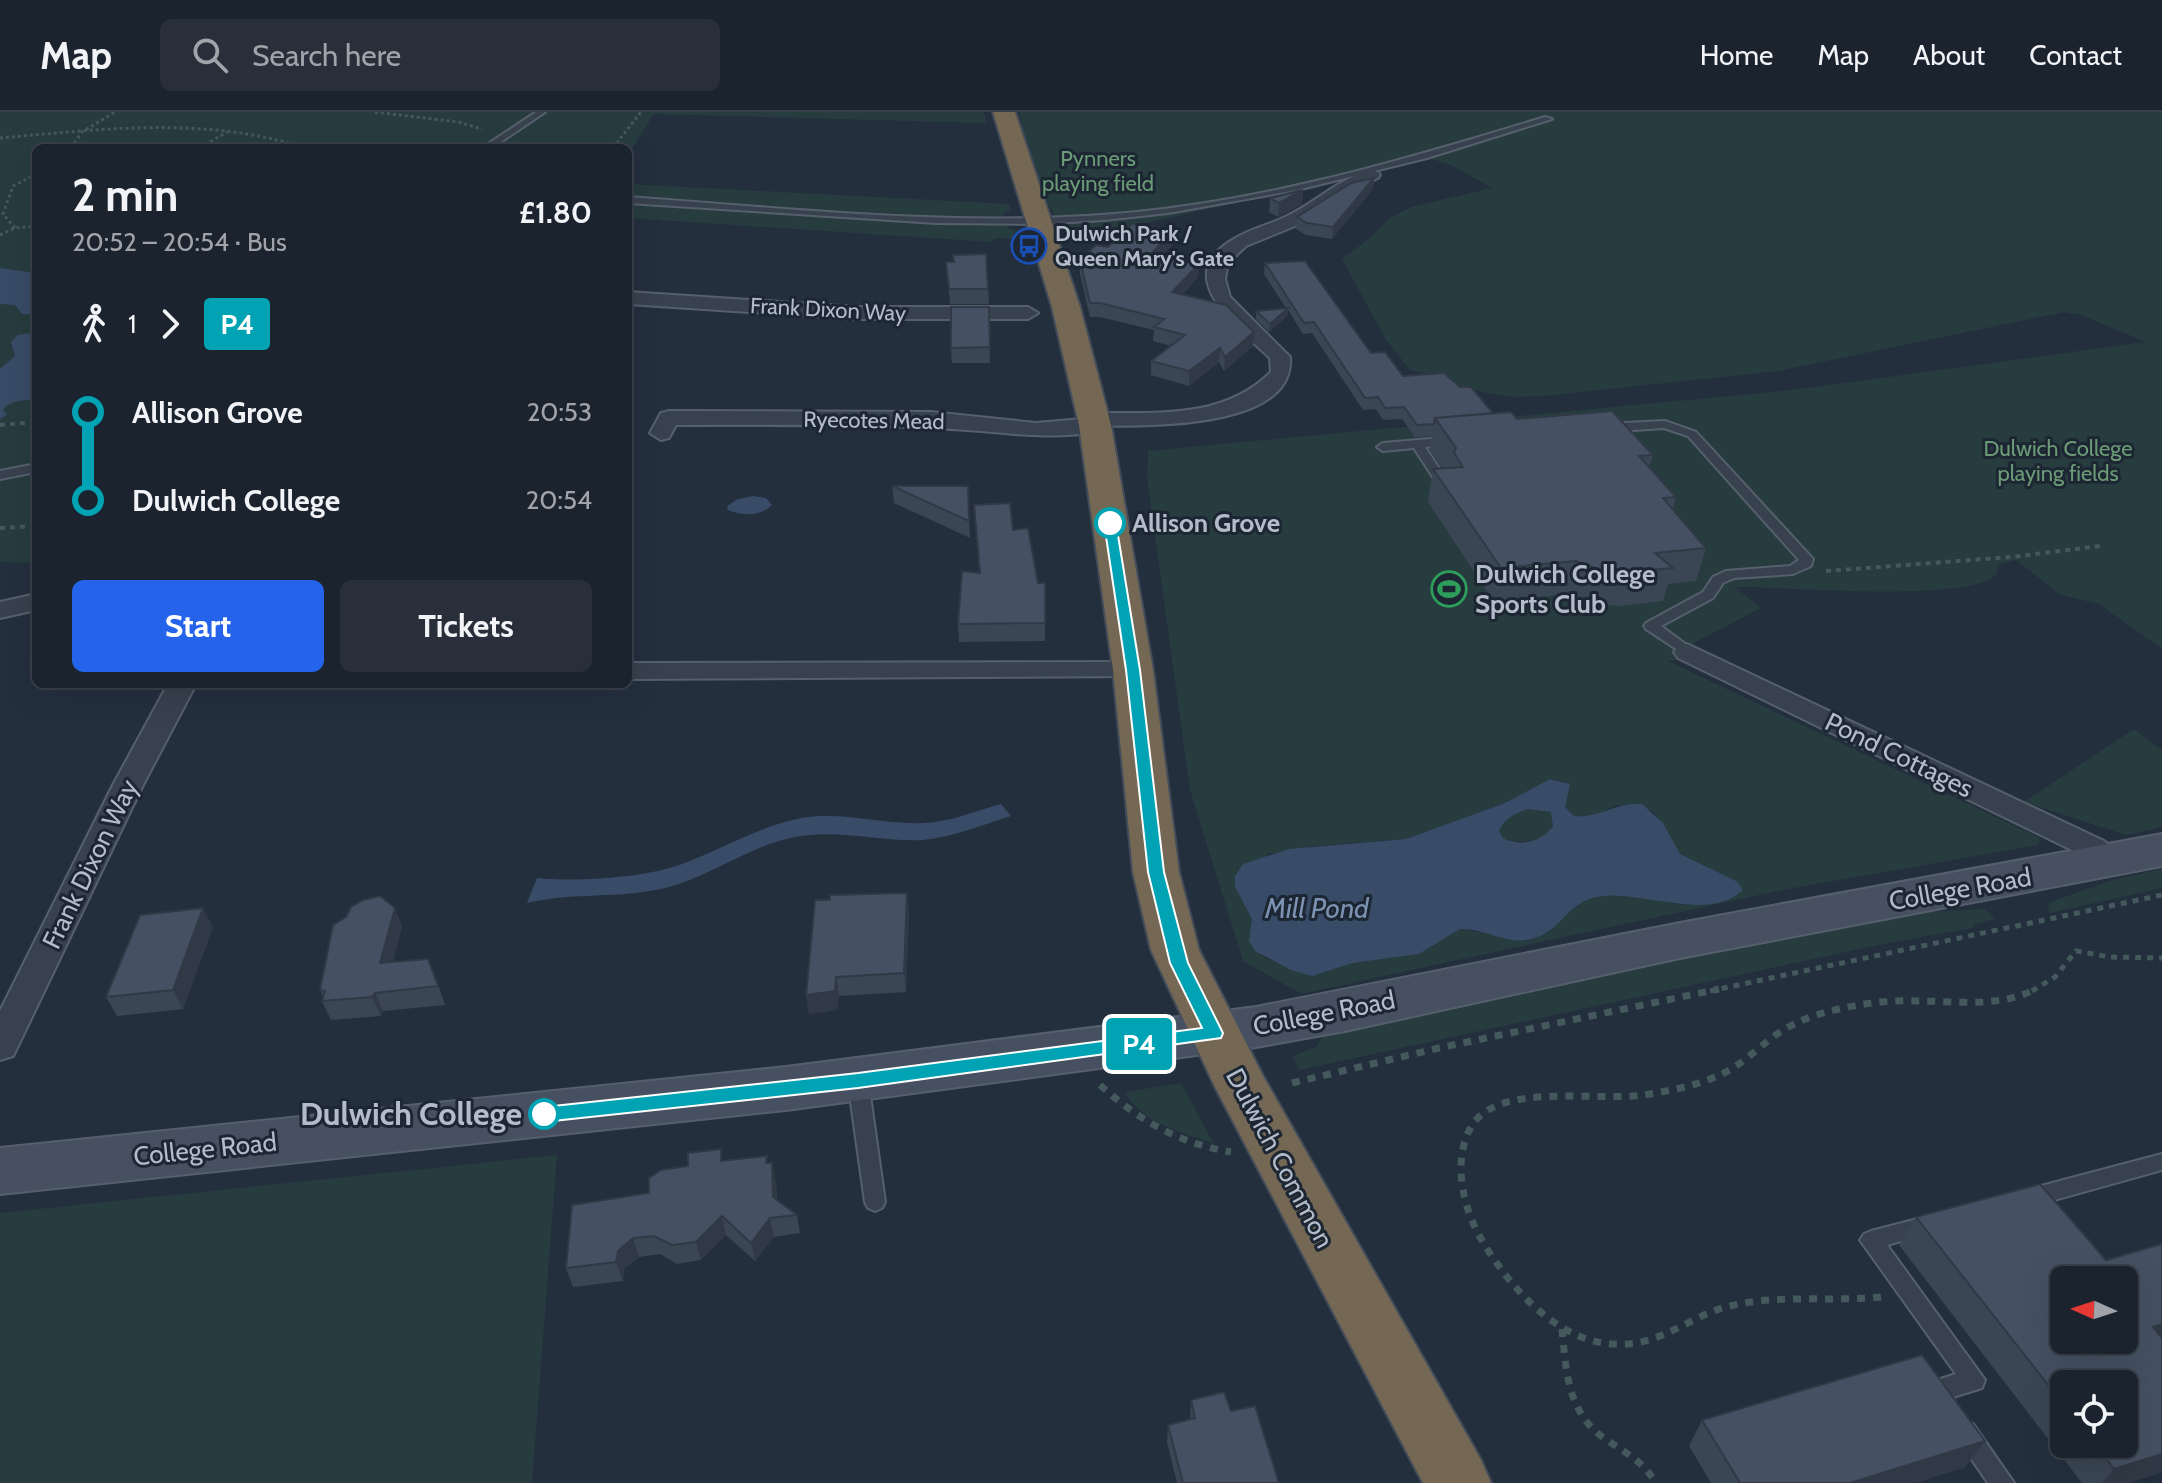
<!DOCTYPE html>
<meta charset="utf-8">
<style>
:root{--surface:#1b232e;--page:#282f3a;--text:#f1f3f6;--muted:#a0a4aa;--line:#39404a;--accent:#2563eb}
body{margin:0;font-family:Cabin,sans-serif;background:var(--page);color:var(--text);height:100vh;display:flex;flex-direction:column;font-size:30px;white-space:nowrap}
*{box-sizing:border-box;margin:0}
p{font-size:26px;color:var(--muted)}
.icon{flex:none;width:44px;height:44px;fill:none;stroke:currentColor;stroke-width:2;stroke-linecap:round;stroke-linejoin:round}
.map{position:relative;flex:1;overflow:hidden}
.drawer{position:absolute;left:32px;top:32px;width:600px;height:544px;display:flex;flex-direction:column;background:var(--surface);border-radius:12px;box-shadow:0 8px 32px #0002,0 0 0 2px var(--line)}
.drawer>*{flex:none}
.badge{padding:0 16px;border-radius:6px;font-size:28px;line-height:52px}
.needle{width:52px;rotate:273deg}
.controls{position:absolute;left:2050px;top:1154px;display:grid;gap:16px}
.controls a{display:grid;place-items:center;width:88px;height:88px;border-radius:12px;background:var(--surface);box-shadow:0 8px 32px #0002,0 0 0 2px var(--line);font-size:40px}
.map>.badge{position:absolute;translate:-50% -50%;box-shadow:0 0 0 4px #fff}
.legs{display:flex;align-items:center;gap:12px;height:88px;padding:0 40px;font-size:26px}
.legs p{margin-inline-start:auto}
.overview{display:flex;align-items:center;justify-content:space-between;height:136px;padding:0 40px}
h1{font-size:44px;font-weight:800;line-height:60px}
.action{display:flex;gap:16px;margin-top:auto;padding:16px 40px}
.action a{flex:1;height:92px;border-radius:12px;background:var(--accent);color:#fff;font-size:32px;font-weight:800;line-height:92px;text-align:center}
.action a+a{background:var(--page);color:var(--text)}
ul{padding:0 40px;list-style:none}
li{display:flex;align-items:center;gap:28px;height:88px;font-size:30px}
li i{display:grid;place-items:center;width:12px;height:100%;margin:0 10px;background:currentColor}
li i::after{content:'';width:20px;height:20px;margin:-10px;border:6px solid;border-radius:50%;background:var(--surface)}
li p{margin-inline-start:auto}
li:first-child i{background:linear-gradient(#0000 50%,currentColor 0)}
li:last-child i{background:linear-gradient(currentColor 50%,#0000 0)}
header{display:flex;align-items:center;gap:48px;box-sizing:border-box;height:112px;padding:0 40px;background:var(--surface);border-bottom:2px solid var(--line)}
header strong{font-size:38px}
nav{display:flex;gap:44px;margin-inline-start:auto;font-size:28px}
.search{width:560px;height:72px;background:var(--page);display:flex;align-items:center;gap:20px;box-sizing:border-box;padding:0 28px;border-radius:12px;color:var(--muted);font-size:30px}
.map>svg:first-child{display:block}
.green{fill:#263c3f;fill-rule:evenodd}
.water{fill:#394c67;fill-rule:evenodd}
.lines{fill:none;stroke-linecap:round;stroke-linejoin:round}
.lane-casing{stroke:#565f6c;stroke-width:4}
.street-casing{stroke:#565f6c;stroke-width:4}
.secondary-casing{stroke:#565f6c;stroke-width:4}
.highway-casing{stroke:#434c59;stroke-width:4}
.path-far3{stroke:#44595c;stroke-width:3;stroke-dasharray:3 3;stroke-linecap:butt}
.path-far2{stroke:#44595c;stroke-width:4;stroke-dasharray:5 5;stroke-linecap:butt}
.path-far1{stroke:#44595c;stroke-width:5;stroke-dasharray:6 6;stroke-linecap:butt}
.path{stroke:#44595c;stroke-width:7;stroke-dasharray:8 8;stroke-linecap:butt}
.lane{fill:#38414e;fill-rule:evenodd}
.street{fill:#38414e;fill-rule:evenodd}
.secondary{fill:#465061;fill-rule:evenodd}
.highway{fill:#746855;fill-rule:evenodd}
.wall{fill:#3b4654;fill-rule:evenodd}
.shaded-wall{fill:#303945}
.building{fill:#455162;stroke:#303945;stroke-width:2;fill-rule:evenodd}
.line-1{fill:#00a3b4;stroke:#fff;stroke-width:2}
.stop-1-dot{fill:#fff;stroke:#00a3b4;stroke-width:4}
.labels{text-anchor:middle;stroke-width:6;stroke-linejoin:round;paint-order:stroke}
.far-park-label{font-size:22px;fill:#6b9a76;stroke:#1d2633}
.far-poi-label{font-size:22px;font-weight:bold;fill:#b4bcc9;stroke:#1d2633;text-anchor:start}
.far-street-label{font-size:22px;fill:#b4bcc9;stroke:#1d2633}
.stop-label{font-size:26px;font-weight:bold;fill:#b4bcc9;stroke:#1d2633;text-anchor:start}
.poi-label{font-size:26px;font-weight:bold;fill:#b4bcc9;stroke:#1d2633;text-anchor:start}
.street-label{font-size:26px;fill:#b4bcc9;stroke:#1d2633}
.water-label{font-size:28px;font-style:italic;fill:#7c92b1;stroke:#1d2633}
.near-stop-label{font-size:32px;font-weight:bold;fill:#b4bcc9;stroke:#1d2633;text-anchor:end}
</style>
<header>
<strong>Map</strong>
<div class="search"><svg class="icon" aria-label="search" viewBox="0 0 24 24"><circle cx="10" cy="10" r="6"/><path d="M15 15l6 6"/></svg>Search here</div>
<nav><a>Home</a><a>Map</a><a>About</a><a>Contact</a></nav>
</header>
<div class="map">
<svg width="2162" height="1371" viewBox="0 0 2162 1371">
<rect width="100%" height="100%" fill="#242f3e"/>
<!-- green -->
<path class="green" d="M0 0H984L987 11 654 2 628 43V36H36V451L0 450Z
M1019 0H2162V537L2099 492 2061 483 2016 448 1998 452 1997 462C1969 492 1783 474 1735 475L1761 496 1694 531 1679 547 1668 549 2040 726 2038 733 1782 778 1301 882 1243 849 1190 678 1147 366 1148 339 1792 278 2146 230 2081 203 2064 200 1778 259 1544 284 1513 285 1482 280 1409 257 1385 226 1342 147 1370 126 1390 106 1411 95 1492 76 1449 52 1431 47 1129 115 1062 120 1033 60ZM1550 667 1567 670 1565 695 1574 704 1594 705 1616 693 1653 699 1680 742 1740 782C1725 788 1708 793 1692 793 1660 793 1630 778 1598 784 1567 791 1558 822 1526 829L1460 817 1419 842 1353 851 1312 864 1265 846 1249 829 1268 742 1314 734 1406 727 1505 691Z
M628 72 1009 92 1011 98 1003 101 1009 117 1020 120 1025 128 996 126 991 130 628 106Z
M2134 617 2162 638V715L2126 723 2024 690Z
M1528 697 1551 700C1566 726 1520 735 1503 726L1499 718C1505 705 1515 702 1528 697Z
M2162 757V776L2050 801 2047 795 2051 790 2109 769Z
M1985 797 1995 807 1974 812 1973 816 1883 832 1299 958 1293 944 1316 935 1322 925 1694 845 1925 800Z
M1181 971 1214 1032C1182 1020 1142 1011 1125 980Z
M557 1043 532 1371H0V1101Z"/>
<!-- water -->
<path class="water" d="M0 156 36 161V203L22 202 15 193 0 192Z
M36 220V288C24 288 10 288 3 298L7 303 0 307V257L15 244 11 230 18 223Z
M753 384 766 386 772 393C760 405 743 404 728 398L727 394 738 387Z
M1550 667 1570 672 1565 695 1574 704C1599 707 1616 690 1642 692L1663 711 1680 742 1738 770 1743 778C1709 810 1645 780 1604 784 1567 787 1564 818 1532 827 1508 834 1484 816 1460 817L1419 842 1353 851 1312 864 1291 858 1255 839 1249 829 1252 807 1235 775V764L1243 752 1289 737 1406 727 1505 691ZM1528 697 1551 700 1553 714C1541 730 1521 735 1503 726L1499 719C1504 706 1516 701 1528 697Z
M1001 692 1011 704C982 713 953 725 923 728 882 730 842 718 801 724 754 730 712 765 665 776 620 787 572 780 527 791L537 766C576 770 645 766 682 752 722 737 759 714 802 706 842 699 883 713 924 711 950 710 976 699 1001 692Z"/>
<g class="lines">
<defs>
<path id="lane" d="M536 0H545L492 36H482Z
M1545 5 1552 7 1427 46 1297 78 1168 101 1104 108 1039 112 936 111 628 91V85C785 96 943 114 1101 103 1253 93 1401 49 1545 5Z
M1665 309 1696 320 1813 447 1811 454 1793 462 1734 466 1723 471 1713 486 1661 514 1692 537 1694 540 1687 544 1646 517 1644 514 1646 511 1703 480 1713 465 1726 459 1790 454 1799 448 1688 324 1664 316 1604 320 1598 316 1604 312Z
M1453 325 1459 329 1457 332 1425 335 1448 370 1442 374 1438 373 1414 336 1383 339 1377 335 1383 331Z
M36 352V360L0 367V359Z
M858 961 865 964 868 969 885 1090 882 1096 875 1099 868 1096 865 1090 848 969 851 964Z
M2162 1042V1058L2029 1095 2022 1092 2019 1086 2022 1080 2029 1077Z
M1929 1104 1936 1107 1939 1113 1936 1119 1887 1133 1985 1268 1982 1276 1953 1285 1955 1289 1951 1297 1943 1300 1935 1297 1925 1279 1928 1271 1956 1262 1860 1128 1864 1122 1871 1119Z
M1965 1309 1973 1312 2014 1371H1988L1953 1320 1957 1312Z"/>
<path id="street" d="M1372 58 1378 60 1380 63 1378 66 1350 78 1295 114 1246 134 1228 151 1225 167 1230 185 1290 245C1295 317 1152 313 1105 314 1092 326 1034 324 1015 322 902 311 790 313 676 313L669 326 661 328 650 321 661 301 669 299 931 300 1036 311 1082 307 1093 301C1156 300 1223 308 1271 260L1270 246C1239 216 1168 164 1234 127 1250 117 1269 113 1285 105 1316 91 1338 66 1372 58Z
M628 180 857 195H1028L1038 201 1028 207H857L628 192Z
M36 482V498L0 506V490Z
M1687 532 2104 729 2126 749 2121 757C2104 762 2096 754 2082 743L1678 546 1674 540 1678 534Z
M1133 550 1143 552 1147 558 1143 564 628 567V551Z
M168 572H196L143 673 18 934 13 944 0 948V899L113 673Z"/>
<path id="secondary" d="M2162 722V754L1680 846 1345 919 1256 935 786 998 0 1082V1036L786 955 1256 895 1680 811Z"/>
<path id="highway" d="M993 0H1015L1080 195 1111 313 1153 558 1179 760 1199 838 1263 964 1481 1348 1491 1371H1423L1215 975 1151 838 1133 760 1113 558 1079 313 1052 195Z"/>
</defs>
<!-- lane casing -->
<use href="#lane" class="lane-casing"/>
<!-- street casing -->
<use href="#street" class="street-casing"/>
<!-- secondary casing -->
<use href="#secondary" class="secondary-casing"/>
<!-- highway casing -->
<use href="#highway" class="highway-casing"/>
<!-- path-far3 -->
<path class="path-far3" d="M375 0 458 10 482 17
M0 26C102 17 206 4 306 36
M71 36 82 20 115 0
M200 36 227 20
M613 36 641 0
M15 116 3 102 13 74 36 62
M0 123 15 116 36 114"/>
<!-- path-far2 -->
<path class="path-far2" d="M0 313 36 310
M0 416 36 414
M1826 459 2012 445 2100 434"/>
<!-- path-far1 -->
<path class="path-far1" d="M1710 879 2162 783
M2032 879 2055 865 2076 839 2110 845 2162 846"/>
<!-- path -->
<path class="path" d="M1292 971 1439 936 1719 877
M1100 973C1140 1009 1178 1031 1231 1040
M1881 1185C1832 1190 1779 1182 1730 1194 1703 1200 1679 1218 1652 1227 1576 1252 1515 1185 1480 1125 1463 1095 1452 1048 1471 1015 1497 969 1598 990 1643 983 1670 979 1700 973 1724 961 1742 952 1757 937 1773 925 1793 910 1815 902 1839 897 1865 891 1891 888 1917 889 1956 889 2000 896 2036 877
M1562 1217C1566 1258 1567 1300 1604 1326 1624 1340 1643 1349 1656 1371"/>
<!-- lane -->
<use href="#lane" class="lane"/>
<!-- street -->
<use href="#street" class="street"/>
<!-- secondary -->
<use href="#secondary" class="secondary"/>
<!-- highway -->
<use href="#highway" class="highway"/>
</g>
<!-- wall -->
<path class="wall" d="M1373 77 1332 127 1306 123 1296 117 1297 105Z
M1303 78 1302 92 1278 105 1269 100 1270 86Z
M1174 118V131L1161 145 1199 152 1198 165 1182 183 1253 234 1224 259 1219 250 1189 274 1151 263V249L1171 234 1153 229 1154 218 1100 205H1090L1080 162V148Z
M986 142 989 192H950L946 150H953Z
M1265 151 1371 241 1403 264 1460 275 1493 301 1653 343 1649 355 1676 385 1673 398 1706 436 1696 469 1668 472 1663 489 1620 494 1591 492 1568 482 1494 490 1428 390 1433 357H1443L1430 338 1432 324 1415 325 1402 307 1383 308 1376 297 1363 298 1312 221 1303 222 1288 198 1287 204 1269 220 1256 207V199L1286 196 1264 162Z
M989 195 990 251H952L951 236Z
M892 374H968L970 426 894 391Z
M974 393 1013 418 1038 471H1045V529L959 530 958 512 979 461Z
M907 781 909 800 906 880 839 884 837 898 809 902 806 883 830 788Z
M402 814 393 850 436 866 445 893 383 899 381 904 331 908 322 889 323 885 320 878Z
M213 815 183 897 117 904 106 885Z
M724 1049 768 1051 776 1070 777 1087 797 1103 800 1121 774 1125 755 1149 726 1123 701 1148 677 1152 660 1142 639 1145 624 1157 623 1169 573 1175 566 1156 649 1081Z
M1916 1105 2106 1148 2162 1360 2128 1371H2082L1899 1133ZM2064 1272 2124 1332H2064Z
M1191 1288 1231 1299 1279 1371H1177L1167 1330 1168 1313 1190 1307Z
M1702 1308 1985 1329 1965 1355 1915 1371H1711L1689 1334Z"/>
<!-- shaded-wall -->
<path class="shaded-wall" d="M1374 66 1373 77 1332 127 1333 115Z
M1303 78 1302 92 1278 105 1279 91Z
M1174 118V131L1150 157V143Z
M1199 152 1198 165 1171 194 1172 180Z
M1288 196 1287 204 1269 220 1270 212Z
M1254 220 1253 234 1224 259 1225 245Z
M1220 236 1219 250 1189 274V259Z
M907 781 909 800 906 880 904 861Z
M203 796 213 815 183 897 173 878Z
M395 796 402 814 388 870 380 851Z
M836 865 839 884 837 898 809 902 806 883Z
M375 881 383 899 381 904 372 885Z
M772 1051 776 1070 777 1103 773 1085Z
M722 1104 726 1123 701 1148 696 1130Z
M770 1106 774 1125 755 1149 751 1131Z
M633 1126 639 1145 624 1157 623 1169 616 1150 618 1139Z
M2162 1212V1233L2153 1215Z
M1985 1329 1965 1355 1915 1371H1850Z
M2162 1342V1360L2128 1371H2102L2114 1357Z"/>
<!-- building -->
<path class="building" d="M1374 66 1333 115 1307 111 1297 105 1351 71Z
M1303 78 1279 91 1270 86Z
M1132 112 1174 118 1150 143 1199 152 1172 180 1226 193 1254 220 1225 245 1220 236 1189 259 1151 249 1185 223 1154 215 1164 207 1100 191H1090L1080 148 1096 133 1108 135Z
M986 142 988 177H949L946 150H954L953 143Z
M1305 149 1371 241 1385 240 1403 264 1444 261 1460 275H1471L1493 301 1435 306 1434 312 1417 313 1404 295 1385 296 1378 285 1365 286 1314 210 1304 211 1265 151Z
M951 195H989L990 235 951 236Z
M1288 196 1270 212 1256 199Z
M1612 299 1653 343 1639 344 1676 385 1663 386 1706 436 1655 441 1673 456 1629 460 1600 458 1576 449 1501 456 1433 357 1463 355 1454 341 1456 336 1435 306 1511 300 1517 307Z
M892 374H968L969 409Z
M1010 391 1013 418 1028 416 1038 471H1045V511L958 512 962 459 980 461 974 393Z
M907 781 904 861 836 865 835 879 806 883 815 788H830V783Z
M380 784 395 796 380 851 428 847 438 874 375 881 372 885 322 889 325 879 320 878 333 813 346 805 351 795 363 788Z
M203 796 173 878 106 885 140 803Z
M721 1037V1049L767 1044 766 1051H772L773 1085 797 1103 770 1106 751 1131 722 1104 696 1130 672 1133 654 1124 633 1126 618 1139 616 1150 566 1156 572 1093 649 1081V1066L661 1058 688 1054V1041Z
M2040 1072 2106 1148 2162 1132V1212L2153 1215 2162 1226V1342L2114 1357 2095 1332H2124V1272H2064V1293L1916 1105ZM2064 1168H2124V1228H2064Z
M1922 1243 1985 1329 1850 1371H1740L1702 1308Z
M1224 1280 1231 1299 1255 1294 1279 1371H1183L1168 1313 1195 1306 1191 1288Z"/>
<!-- line-1 -->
<path class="line-1" d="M1110 408 1116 411 1140 558 1164 760 1188 851 1223 921 1221 926 858 976 544 1010 537 1008 534 1002 537 997 544 995 858 961 1202 916 1170 851 1148 760 1126 558 1104 411Z"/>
<!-- icons -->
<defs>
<symbol id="bus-ring" viewBox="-11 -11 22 22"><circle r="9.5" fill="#1d2633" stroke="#1a4fb4" stroke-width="1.5"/><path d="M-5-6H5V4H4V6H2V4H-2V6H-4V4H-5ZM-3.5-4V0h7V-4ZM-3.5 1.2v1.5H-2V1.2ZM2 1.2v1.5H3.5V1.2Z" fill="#1a4fb4"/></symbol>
<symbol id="stadium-ring" viewBox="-11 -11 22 22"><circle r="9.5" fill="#1d2633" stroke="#2e9e5b" stroke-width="1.5"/><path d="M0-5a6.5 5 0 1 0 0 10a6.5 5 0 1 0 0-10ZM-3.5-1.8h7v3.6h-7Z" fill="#2e9e5b"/></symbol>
</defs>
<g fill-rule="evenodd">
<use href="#bus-ring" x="1009" y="114" width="40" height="40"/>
<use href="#stadium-ring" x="1429" y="457" width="40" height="40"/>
</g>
<!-- markers -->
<g class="stop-1-dot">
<circle cx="1110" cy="411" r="14"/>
<circle cx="544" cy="1002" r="14"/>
</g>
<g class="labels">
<!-- far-park labels -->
<g class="far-park-label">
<text x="1098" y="54">Pynners<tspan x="1098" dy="25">playing field</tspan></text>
<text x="2058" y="344">Dulwich College<tspan x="2058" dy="25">playing fields</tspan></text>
</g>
<!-- far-poi labels -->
<g class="far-poi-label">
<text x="1055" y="129">Dulwich Park /<tspan x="1055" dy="25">Queen Mary's Gate</tspan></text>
</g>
<!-- far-street labels -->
<g class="far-street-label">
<text transform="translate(828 197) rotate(3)" y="8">Frank Dixon Way</text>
<text transform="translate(874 308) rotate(1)" y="8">Ryecotes Mead</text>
</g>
<!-- stop labels -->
<g class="stop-label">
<text x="1132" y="420">Allison Grove</text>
</g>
<!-- poi labels -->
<g class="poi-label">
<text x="1475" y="471">Dulwich College<tspan x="1475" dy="30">Sports Club</tspan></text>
</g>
<!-- street labels -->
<g class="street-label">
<text transform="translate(1899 643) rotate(26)" y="9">Pond Cottages</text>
<text transform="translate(90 752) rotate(-64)" y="9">Frank Dixon Way</text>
<text transform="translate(1960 777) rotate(-10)" y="9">College Road</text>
<text transform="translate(1324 901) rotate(-11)" y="9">College Road</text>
<text transform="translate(205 1037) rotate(-6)" y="9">College Road</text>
<text transform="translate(1280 1046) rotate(62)" y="9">Dulwich Common</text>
</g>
<!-- water labels -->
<g class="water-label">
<text x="1317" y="806">Mill Pond</text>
</g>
<!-- near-stop labels -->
<g class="near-stop-label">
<text x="522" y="1013">Dulwich College</text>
</g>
</g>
</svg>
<div class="controls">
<a><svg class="needle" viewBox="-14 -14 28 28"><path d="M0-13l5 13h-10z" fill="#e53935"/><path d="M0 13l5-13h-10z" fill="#a0a4aa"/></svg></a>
<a><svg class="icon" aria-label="locate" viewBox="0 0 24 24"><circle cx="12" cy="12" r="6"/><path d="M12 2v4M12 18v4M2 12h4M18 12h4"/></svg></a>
</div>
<b class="badge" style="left:1139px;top:932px;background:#00a3b4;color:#fff">P4</b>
<section class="drawer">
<div class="overview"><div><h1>2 min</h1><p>20:52 – 20:54 · Bus</p></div><b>£1.80</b></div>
<div class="legs"><svg class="icon" aria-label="walk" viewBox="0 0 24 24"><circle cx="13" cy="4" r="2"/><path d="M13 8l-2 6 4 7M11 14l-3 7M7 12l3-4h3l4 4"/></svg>1<svg class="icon" aria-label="forward" viewBox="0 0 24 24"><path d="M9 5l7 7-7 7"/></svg><b class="badge" style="background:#00a3b4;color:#fff">P4</b></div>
<ul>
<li><i style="color:#00a3b4"></i><b>Allison Grove</b><p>20:53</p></li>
<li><i style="color:#00a3b4"></i><b>Dulwich College</b><p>20:54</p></li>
</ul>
<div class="action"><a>Start</a><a>Tickets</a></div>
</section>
</div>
